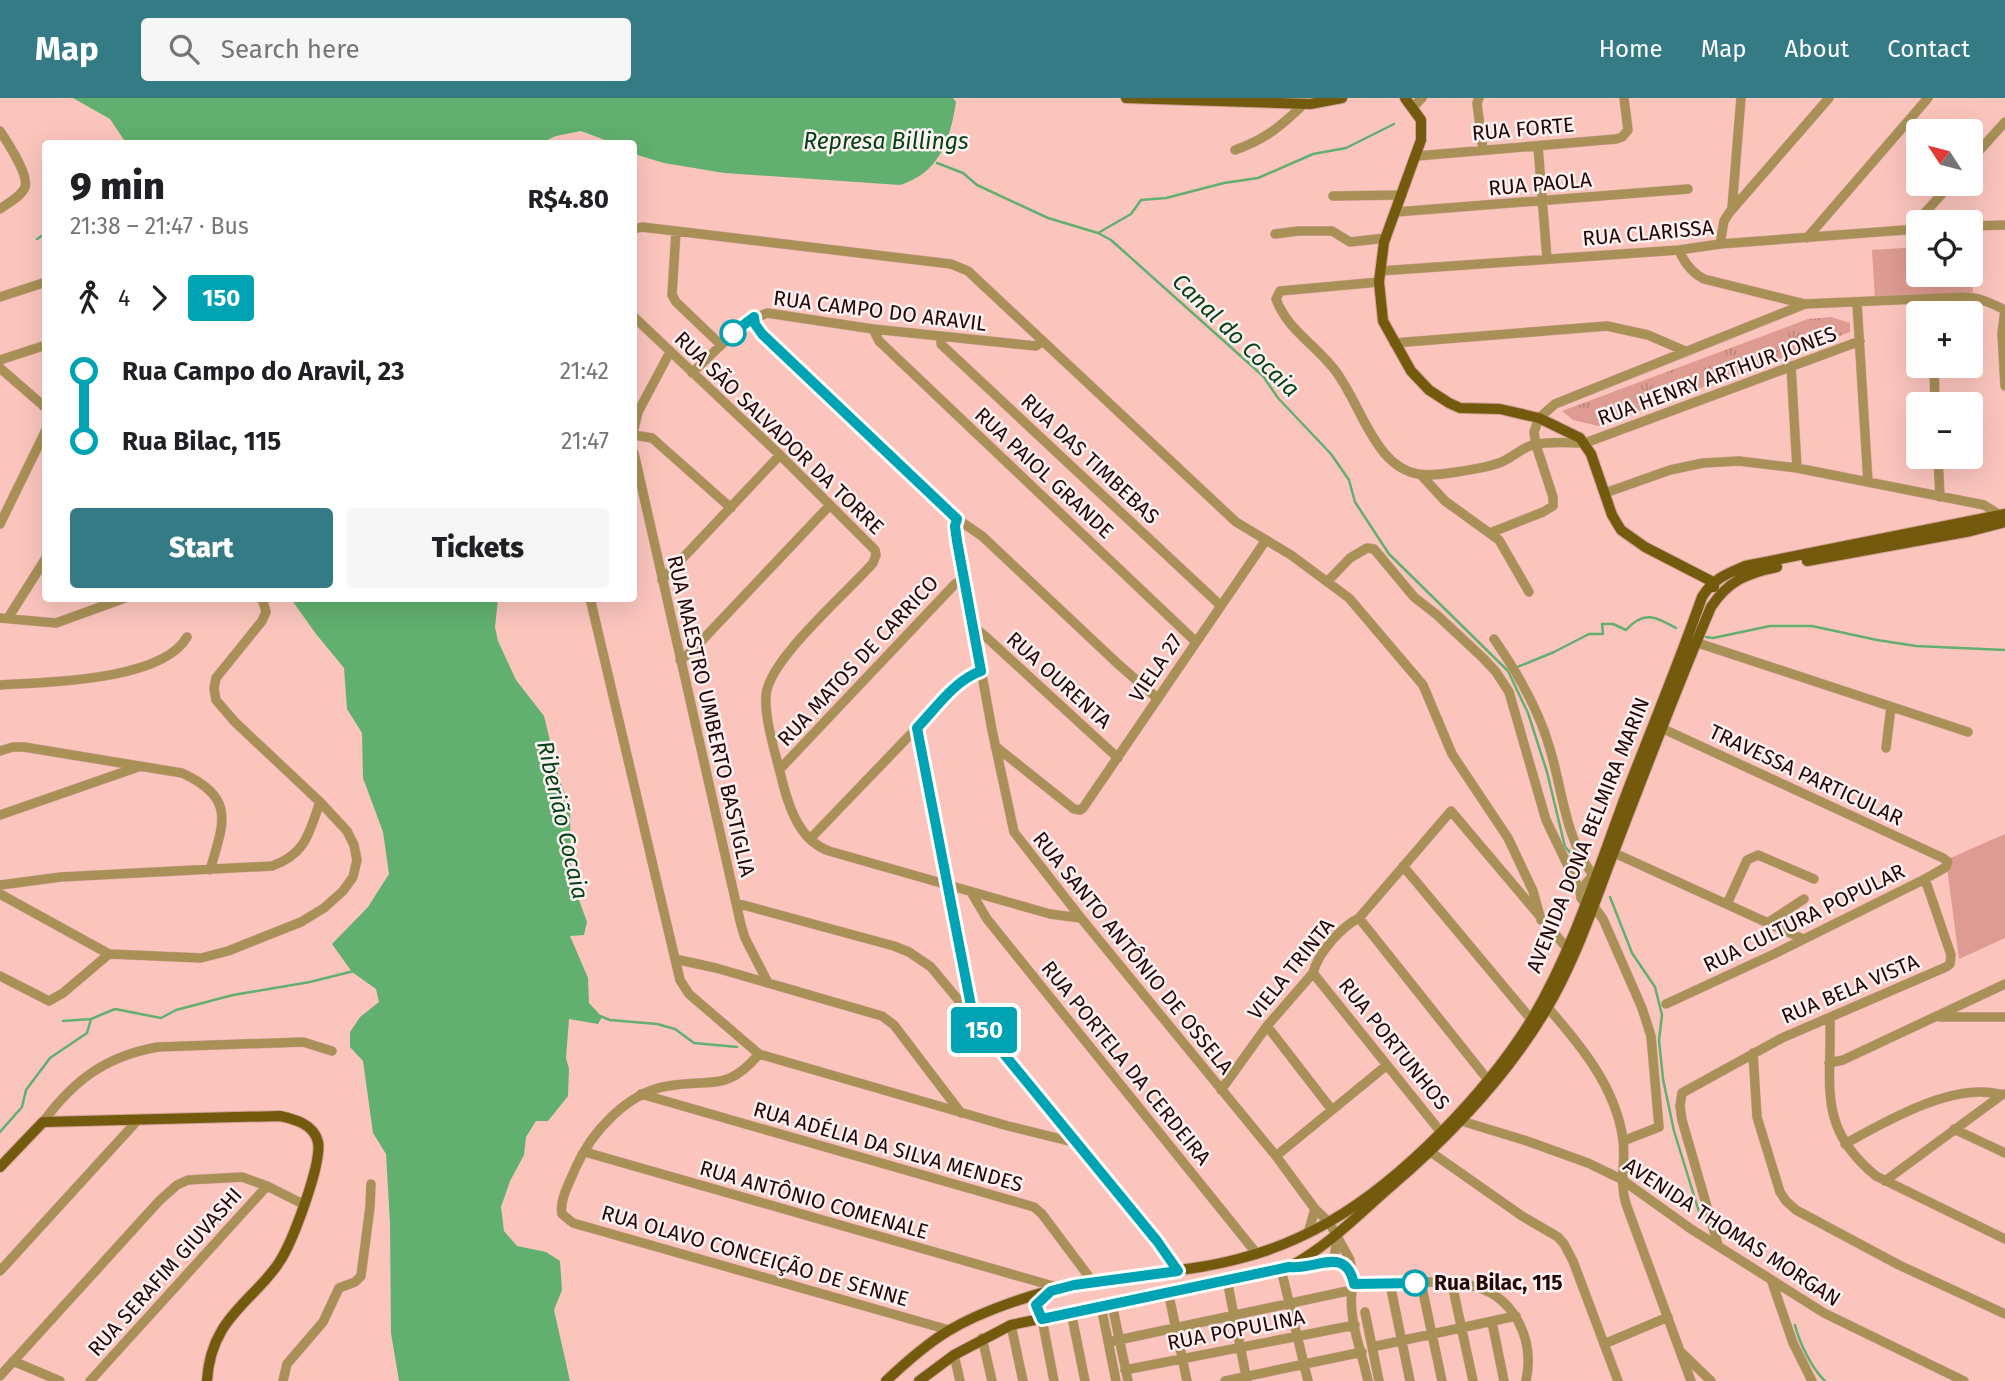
<!DOCTYPE html>
<meta charset="utf-8">
<style>
:root{--surface:#fff;--page:#f6f6f6;--text:#202124;--muted:#757577;--accent:#347b86}
body{margin:0;font-family:"Fira Sans",sans-serif;background:var(--page);color:var(--text);height:100vh;display:flex;flex-direction:column;font-size:26px;white-space:nowrap}
*{box-sizing:border-box;margin:0}
p{font-size:23px;color:var(--muted)}
.icon{flex:none;width:38px;height:38px;fill:none;stroke:currentColor;stroke-width:2;stroke-linecap:round;stroke-linejoin:round}
.map{position:relative;flex:1;overflow:hidden}
.side{position:absolute;left:42px;top:42px;width:595px;height:462px;display:flex;flex-direction:column;background:var(--surface);border-radius:7px;box-shadow:0 7px 28px #0002}
.side>*{flex:none}
.badge{padding:0 14px;border-radius:5px;font-size:24px;line-height:46px}
.needle{width:46px;rotate:306deg}
.buttons{position:absolute;left:1906px;top:21px;display:grid;gap:14px}
.buttons a{display:grid;place-items:center;width:77px;height:77px;border-radius:7px;background:var(--surface);box-shadow:0 7px 28px #0002;font-size:35px}
.map>.badge{position:absolute;translate:-50% -50%;box-shadow:0 0 0 4px #fff}
.legs{display:flex;align-items:center;gap:10px;height:77px;padding:0 28px;font-size:23px}
.legs p{margin-inline-start:auto}
.overview{display:flex;align-items:center;justify-content:space-between;height:119px;padding:0 28px}
h1{font-size:38px;font-weight:800;line-height:52px}
.action{display:flex;gap:14px;margin-top:auto;padding:14px 28px}
.action a{flex:1;height:80px;border-radius:7px;background:var(--accent);color:#fff;font-size:28px;font-weight:800;line-height:80px;text-align:center}
.action a+a{background:var(--page);color:var(--text)}
ul{padding:0 28px;list-style:none}
li{display:flex;align-items:center;gap:24px;height:70px;font-size:26px}
li i{display:grid;place-items:center;width:10px;height:100%;margin:0 9px;background:currentColor}
li i::after{content:'';width:18px;height:18px;margin:-9px;border:5px solid;border-radius:50%;background:var(--surface)}
li p{margin-inline-start:auto}
li:first-child i{background:linear-gradient(#0000 50%,currentColor 0)}
li:last-child i{background:linear-gradient(currentColor 50%,#0000 0)}
header{display:flex;align-items:center;gap:42px;box-sizing:border-box;height:98px;padding:0 35px;background:var(--accent);color:#fff}
header strong{font-size:33px}
nav{display:flex;gap:38px;margin-inline-start:auto;font-size:24px}
.search{width:490px;height:63px;background:var(--page);display:flex;align-items:center;gap:18px;box-sizing:border-box;padding:0 24px;border-radius:7px;color:var(--muted);font-size:26px}
.map>svg:first-child{display:block}
.park{fill:url(#park-tufts)}
.garden{fill:#de9b91}
.water{fill:#61b06f}
.lines{fill:none;stroke-linecap:round;stroke-linejoin:round}
.stream{stroke:#61b06f;stroke-width:2.5}
.minor-casing{stroke:#d4a39c;stroke-width:10}
.major-casing{stroke:#d4a39c;stroke-width:12}
.minor{stroke:#a89056;stroke-width:9}
.major{stroke:#735a0d;stroke-width:10}
.line-1-casing{stroke:#fff;stroke-width:16}
.line-1{stroke:#00a3b4;stroke-width:10}
.stop-1-dot{fill:#fff;stroke:#00a3b4;stroke-width:3.5}
.labels{text-anchor:middle;stroke-width:5;stroke-linejoin:round;paint-order:stroke}
.street-label{font-size:21px;fill:#250705;stroke:#fcf2f1}
.stop-label{font-size:21px;font-weight:bold;fill:#250705;stroke:#fcf2f1;text-anchor:start}
.water-label{font-size:23px;font-style:italic;fill:#034016;stroke:#fcf2f1}
</style>
<header>
<strong>Map</strong>
<div class="search"><svg class="icon" aria-label="search" viewBox="0 0 24 24"><circle cx="10" cy="10" r="6"/><path d="M15 15l6 6"/></svg>Search here</div>
<nav><a>Home</a><a>Map</a><a>About</a><a>Contact</a></nav>
</header>
<div class="map">
<svg width="2005" height="1283" viewBox="0 0 2005 1283">
<defs>
<pattern id="park-tufts" width="24" height="20" patternUnits="userSpaceOnUse" patternTransform="scale(1.75)"><rect width="24" height="20" fill="#de9b91"/><path d="M3 7l-1-3M5 7V3M7 7l1-3M15 17l-1-3M17 17v-4M19 17l1-3" fill="none" stroke="#be847c"/></pattern>
</defs>
<rect width="100%" height="100%" fill="#fbc5bd"/>
<!-- park -->
<path class="park" d="M1831 219 1850 225V234L1727 281 1722 279 1710 284 1709 287 1602 327 1598 328 1573 322 1562 313 1808 221Z"/>
<!-- garden -->
<path class="garden" d="M1918 149V177H1970L1971 162 1973 194 1875 201 1872 152Z
M2005 736V840L1959 861 1946 762Z"/>
<!-- water -->
<path class="water" d="M73 0H953L956 4C950 43 939 75 900 87L724 75 664 65 634 56V46L613 45 581 33 556 38 539 46 126 45 110 21Z
M291 501H498L495 529 498 543 516 582 544 618 559 680 570 710 571 780 587 824 584 837 570 838 588 880 589 905 602 919 598 926 569 921 566 960 569 971 568 998 548 1023H536L526 1039 524 1057 510 1083 501 1109 504 1133 517 1148 546 1154 560 1163 562 1192 554 1212 570 1283H399L391 1235 390 1125 386 1056 373 1035 363 963 350 949V934L360 919 379 904 376 891 352 874 332 846 368 809 389 776 383 734 363 680 362 635 347 611 344 570 316 536Z"/>
<g class="lines">
<!-- stream -->
<path class="stream" d="M937 65 963 75 977 87 1048 120 1098 135 1111 142 1263 278 1278 300 1331 356 1349 382 1355 404 1389 456 1508 573 1528 615 1547 674 1565 749 1580 764
M1098 135 1131 116 1141 102 1166 100 1224 85 1258 80 1313 56 1346 50 1394 26
M37 141 46 135
M1706 539 1713 540 1770 528H1812L1877 542 1916 548 2005 552
M1515 570 1554 554 1589 536H1603L1602 526H1613L1626 532C1644 512 1656 519 1676 530
M1610 799 1632 855 1655 889 1662 917 1659 942 1663 981 1674 1033 1700 1117
M600 918 610 922 657 926 675 931 694 945 737 949
M63 923 91 921 115 911 161 920 176 912 233 897 310 884 354 873
M0 1034 22 1009 26 992 50 960 87 935 91 921
M1795 1227C1799 1244 1812 1271 1825 1283"/>
<defs>
<path id="minor" d="M1479 0 1477 5 1483 52
M1413 9 1422 0
M0 33C7 44 29 76 25 89 22 98 8 105 0 111
M1538 48 1547 161
M1235 52C1266 41 1281 28 1304 6
M1417 58 1616 41 1622 39 1628 32 1624 0
M1970 63 2005 24
M1333 98 1402 97
M1732 110 1741 0
M1396 114 1688 91
M1970 128 2005 127
M634 131 642 129 951 166 968 173 1236 424 1291 457 1349 500 1423 587 1452 656 1508 740 1533 793 1541 822
M1910 131 1951 86
M676 133 672 197 676 204 721 247
M1275 136 1298 133H1332L1350 144 1386 140
M1807 140 1928 0
M1720 146 1724 123 1729 115 1829 0
M1679 152C1684 164 1692 175 1704 181L1805 206 1963 199C1979 199 1991 205 2005 212L2002 235 2005 288
M1380 173 1679 152 1720 146 1918 131
M1379 184 1280 193 1276 201C1288 234 1321 250 1339 278 1356 303 1365 332 1385 356 1409 383 1431 378 1463 373 1475 371 1488 369 1499 365 1511 361 1520 351 1532 347 1549 343 1568 345 1585 345L1860 243
M0 199 46 184
M1930 201 1931 215
M1857 205 1868 384
M634 219 780 357 875 452 876 457 873 465C848 494 769 561 766 597 764 622 777 660 783 686 790 713 801 743 829 753L1050 816 1081 820
M754 219 755 226 762 236 957 421 982 438 1118 566 1157 600
M873 231 879 243 1195 543
M941 239V246L944 249 1220 507
M1394 245 1607 228 1648 237 1685 253
M0 262 46 247
M1791 268 1797 370
M1934 268 1935 306
M0 270 46 310
M692 275 744 225 767 215 873 231 1036 248 1042 243
M634 331 638 314 670 254
M634 337 652 340 731 410
M634 355 741 827 745 840 768 885
M1938 359 1940 399
M1422 378 1445 403 1499 442 1529 494
M1605 395 1670 372 1703 365 1739 363 1797 370 1984 407 2000 417
M957 421 955 428 992 632 1014 734 1081 820 1276 1058 1315 1111 1329 1124 1350 1162 1354 1187
M0 426 46 332
M1490 435 1543 414 1553 408V399L1536 347 1534 334 1539 320 1555 306 1805 206
M662 482 780 357
M1327 484 1350 460 1367 450 1374 451 1414 499 1437 517 1484 561 1496 574 1509 594 1546 722 1580 793 1581 800 1586 807 1595 810 1603 821 1642 910 1651 938 1659 1029 1623 1043
M590 500 675 861 680 882 689 896 759 956 1008 1028 1077 1045
M0 520 56 525 125 500
M8 520 46 460
M974 535 980 534 985 538 1118 660
M1494 541C1517 574 1539 612 1550 651 1563 694 1565 740 1593 777
M1692 543 1968 634
M680 562 691 554 830 407
M0 587C47 584 162 583 187 539
M1657 628 1943 760 1948 764 1946 769 1925 781 1774 856 1666 906
M917 630 973 916
M995 648 1074 711 1080 712 1083 710 1266 442
M1886 650 1891 609
M0 653 13 649H24L182 675C236 700 224 724 210 772
M780 671 955 486 963 481
M0 717 141 668
M810 741 959 586 969 577 981 573
M1610 753 1803 841
M1403 768 1535 926
M0 787 61 779 272 768C306 756 309 735 320 704
M1580 793 1593 777
M971 794 987 821 1257 1156
M0 796 109 856 201 860 228 853 301 824 324 810 343 793 353 779 357 762 354 747 347 733 320 704 235 624 216 602 214 590 216 580 262 523 266 514 262 500
M736 805 894 848 909 854 931 869 1077 1045 1157 1143 1178 1173
M1727 806 1747 762 1758 757 1814 781
M1359 820 1492 987
M1769 824 1804 801
M675 861 716 870 882 918 894 927 961 1015
M1313 875 1444 1038
M0 878 49 903 63 895 109 856
M1543 904C1578 944 1616 988 1623 1042 1626 1065 1619 1083 1626 1106L1691 1283
M1940 919H2005
M1830 920C1832 987 1816 1029 1876 1078L2005 1141
M1267 928 1332 1012
M1753 955 1757 1019 1780 1094 1786 1103 1796 1112 1899 1167 2005 1216
M759 956C726 995 712 980 668 988 628 994 591 1034 575 1071 570 1084 559 1102 562 1116L573 1125 949 1232
M1829 965 1843 962 2005 886
M1221 992 1267 928 1313 875C1318 855 1341 829 1359 820L1451 713 1571 855
M641 996 1034 1109 1042 1116 1093 1184
M1455 1021 1527 1043 1588 1065 1621 1081 1691 1131 1824 1215 1964 1283
M43 1024C74 982 106 958 158 949L303 944 332 953
M1954 1031 2005 1055
M1845 1046C1886 1023 1955 983 2002 997
M1425 1050 1522 1118 1558 1139 1564 1146 1573 1163 1618 1283
M585 1054 1060 1190
M1276 1058 1387 967
M1885 1083 2003 996
M1308 1135 1315 1111
M1718 1147 1682 1022 1680 1008 1682 995 1782 940 1946 869 1950 866 1951 857 1925 781
M1334 1163 1337 1137
M1289 1169H1308L1334 1163
M1281 1171 1308 1283
M0 1173 137 1023
M1227 1182 1247 1283
M1772 1184 1793 1245 1812 1283
M1421 1185 1442 1283
M1390 1186 1410 1283
M1452 1186 1473 1283
M1354 1187C1387 1186 1438 1181 1469 1187 1514 1196 1535 1241 1526 1283
M1352 1192C1348 1222 1362 1254 1368 1283
M1168 1193 1187 1283
M1112 1206 1128 1283
M1101 1208 1116 1283
M1071 1214 1085 1283
M1365 1214 1379 1283
M1042 1221 1054 1283
M1492 1224 1504 1283
M1011 1227 1023 1283
M982 1240 992 1283
M1109 1244 1352 1192 1354 1187
M1604 1246 1668 1219
M1372 1249 1516 1218
M1682 1255 1711 1283
M954 1257 960 1283
M13 1263 60 1283
M1125 1272 1355 1227
M0 1278 160 1102 177 1087 188 1082 242 1079 267 1088 303 1106
M90 1283 267 1088
M283 1283 287 1266 323 1224 339 1190 355 1184 361 1178 370 1109 371 1086
M1225 1283 1362 1254"/>
<path id="major" d="M1126 0 1310 6 1342 0
M1405 0 1421 22V42L1384 144 1379 184 1383 223 1411 273 1429 292 1449 305 1460 310 1500 311 1539 320 1580 340 1591 356 1612 417 1621 432 1645 449 1713 484 1714 489
M1807 463 1971 433 2005 424
M0 1069 43 1024 280 1018C294 1021 314 1026 318 1044 322 1066 292 1146 278 1166 262 1190 237 1207 222 1232 213 1247 208 1265 207 1283
M1042 1221 1036 1211V1207L1046 1196
M886 1283C905 1265 925 1247 948 1233 983 1212 1035 1195 1075 1187 1129 1176 1185 1175 1238 1161 1270 1153 1301 1140 1329 1124 1404 1081 1487 994 1532 921 1574 850 1598 771 1627 694 1652 629 1679 565 1702 499 1713 481 1726 476 1745 468L2005 416
M919 1283 954 1257 1011 1227 1289 1169C1327 1149 1357 1118 1389 1090 1450 1038 1505 981 1546 912 1576 862 1594 805 1615 751 1646 670 1677 589 1711 509 1728 483 1747 475 1777 469"/>
</defs>
<!-- minor casing -->
<use href="#minor" class="minor-casing"/>
<!-- major casing -->
<use href="#major" class="major-casing"/>
<!-- minor -->
<use href="#minor" class="minor"/>
<!-- major -->
<use href="#major" class="major"/>
</g>
<g class="lines">
<defs>
<path id="line-1" d="M733 235 754 219 755 226 762 236 957 421 955 428 957 443 981 573C955 582 936 610 917 630L973 918 1157 1143 1178 1173 1074 1187 1051 1193 1036 1207 1042 1221 1289 1169C1317 1172 1346 1147 1354 1186L1415 1185"/>
</defs>
<!-- line-1 casing -->
<use href="#line-1" class="line-1-casing"/>
<!-- line-1 -->
<use href="#line-1" class="line-1"/>
</g>
<!-- markers -->
<g class="stop-1-dot">
<circle cx="733" cy="235" r="12"/>
<circle cx="1415" cy="1185" r="12"/>
</g>
<g class="labels">
<!-- street labels -->
<g class="street-label">
<text transform="translate(1523 31) rotate(-5)" y="7">RUA FORTE</text>
<text transform="translate(1540 86) rotate(-5)" y="7">RUA PAOLA</text>
<text transform="translate(1648 135) rotate(-5)" y="7">RUA CLARISSA</text>
<text transform="translate(880 213) rotate(7)" y="7">RUA CAMPO DO ARAVIL</text>
<text transform="translate(1717 278) rotate(-20)" y="7">RUA HENRY ARTHUR JONES</text>
<text transform="translate(779 335) rotate(44)" y="7">RUA SÃO SALVADOR DA TORRE</text>
<text transform="translate(1090 361) rotate(43)" y="7">RUA DAS TIMBEBAS</text>
<text transform="translate(1044 375) rotate(43)" y="7">RUA PAIOL GRANDE</text>
<text transform="translate(858 563) rotate(-47)" y="7">RUA MATOS DE CARRICO</text>
<text transform="translate(1156 570) rotate(-56)" y="7">VIELA 27</text>
<text transform="translate(1059 582) rotate(42)" y="7">RUA OURENTA</text>
<text transform="translate(711 618) rotate(77)" y="7">RUA MAESTRO UMBERTO BASTIGLIA</text>
<text transform="translate(1806 677) rotate(25)" y="7">TRAVESSA PARTICULAR</text>
<text transform="translate(1588 737) rotate(-68)" y="7">AVENIDA DONA BELMIRA MARIN</text>
<text transform="translate(1804 820) rotate(-26)" y="7">RUA CULTURA POPULAR</text>
<text transform="translate(1133 855) rotate(51)" y="7">RUA SANTO ANTÔNIO DE OSSELA</text>
<text transform="translate(1291 871) rotate(-51)" y="7">VIELA TRINTA</text>
<text transform="translate(1850 891) rotate(-23)" y="7">RUA BELA VISTA</text>
<text transform="translate(1394 946) rotate(51)" y="7">RUA PORTUNHOS</text>
<text transform="translate(1126 965) rotate(51)" y="7">RUA PORTELA DA CERDEIRA</text>
<text transform="translate(888 1049) rotate(16)" y="7">RUA ADÉLIA DA SILVA MENDES</text>
<text transform="translate(814 1102) rotate(16)" y="7">RUA ANTÔNIO COMENALE</text>
<text transform="translate(1732 1134) rotate(33)" y="7">AVENIDA THOMAS MORGAN</text>
<text transform="translate(755 1158) rotate(16)" y="7">RUA OLAVO CONCEIÇÃO DE SENNE</text>
<text transform="translate(165 1174) rotate(-48)" y="7">RUA SERAFIM GIUVASHI</text>
<text transform="translate(1236 1232) rotate(-11)" y="7">RUA POPULINA</text>
</g>
<!-- stop labels -->
<g class="stop-label">
<text x="1434" y="1192">Rua Bilac, 115</text>
</g>
<!-- water labels -->
<g class="water-label">
<text x="886" y="51">Represa Billings</text>
<text transform="translate(1236 237) rotate(44)" y="8">Canal do Cocaia</text>
<text transform="translate(563 722) rotate(77)" y="8">Riberião Cocaia</text>
</g>
</g>
</svg>
<div class="buttons">
<a><svg class="needle" viewBox="-14 -14 28 28"><path d="M0-13l5 13h-10z" fill="#e53935"/><path d="M0 13l5-13h-10z" fill="#757577"/></svg></a>
<a><svg class="icon" aria-label="locate" viewBox="0 0 24 24"><circle cx="12" cy="12" r="6"/><path d="M12 2v4M12 18v4M2 12h4M18 12h4"/></svg></a>
<a>+</a>
<a>−</a>
</div>
<b class="badge" style="left:984px;top:932px;background:#00a3b4;color:#fff">150</b>
<section class="side">
<div class="overview"><div><h1>9 min</h1><p>21:38 – 21:47 · Bus</p></div><b>R$4.80</b></div>
<div class="legs"><svg class="icon" aria-label="walk" viewBox="0 0 24 24"><circle cx="13" cy="4" r="2"/><path d="M13 8l-2 6 4 7M11 14l-3 7M7 12l3-4h3l4 4"/></svg>4<svg class="icon" aria-label="forward" viewBox="0 0 24 24"><path d="M9 5l7 7-7 7"/></svg><b class="badge" style="background:#00a3b4;color:#fff">150</b></div>
<ul>
<li><i style="color:#00a3b4"></i><b>Rua Campo do Aravil, 23</b><p>21:42</p></li>
<li><i style="color:#00a3b4"></i><b>Rua Bilac, 115</b><p>21:47</p></li>
</ul>
<div class="action"><a>Start</a><a>Tickets</a></div>
</section>
</div>
